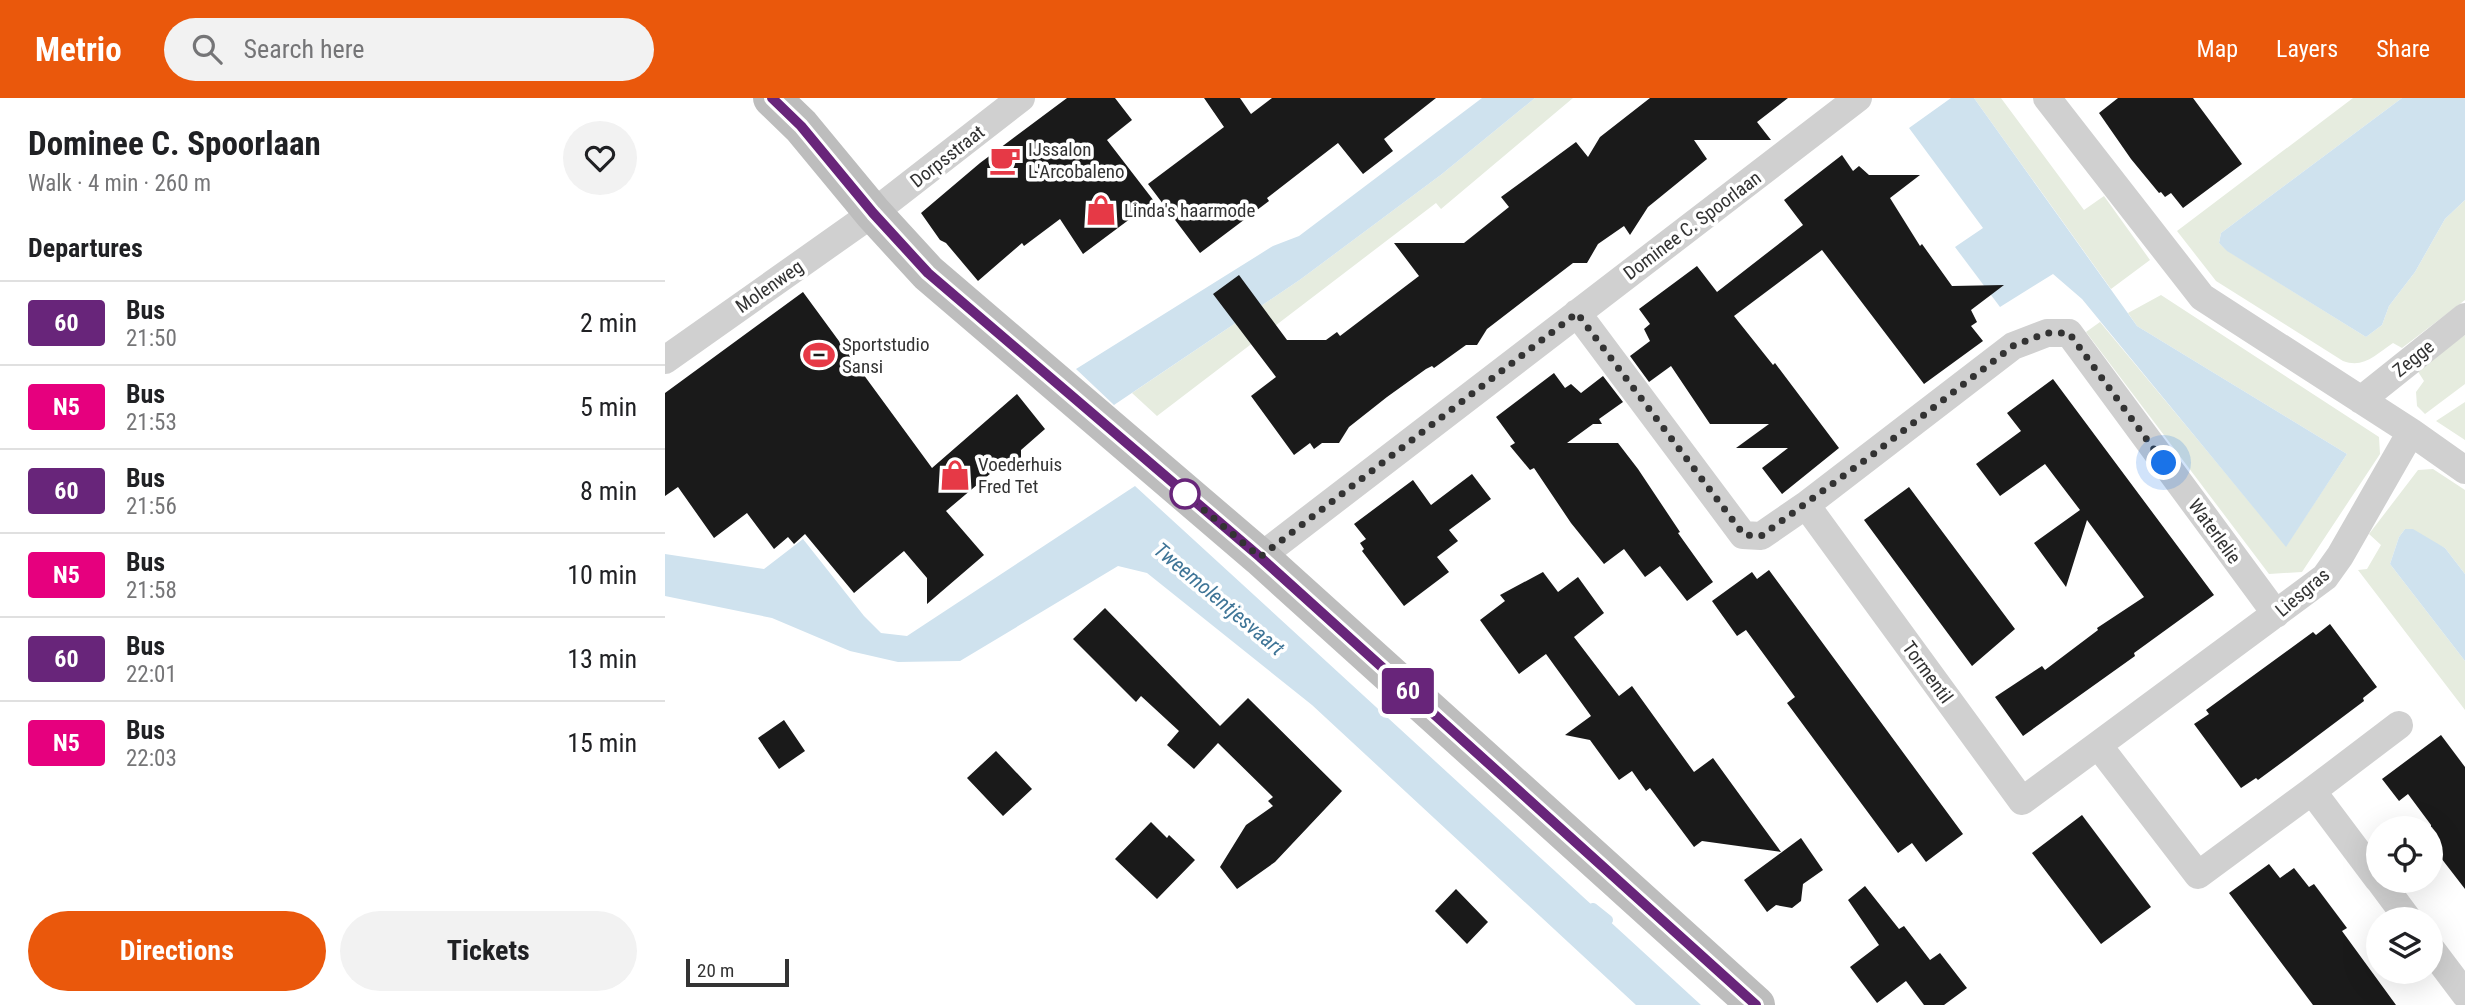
<!DOCTYPE html>
<meta charset="utf-8">
<style>
:root{--surface:#fff;--page:#f2f2f2;--text:#202124;--muted:#757577;--line:#e0e0e0;--accent:#ea580c}
body{margin:0;font-family:"Roboto Condensed",sans-serif;background:var(--page);color:var(--text);height:100vh;display:flex;flex-direction:column;font-size:26px;white-space:nowrap}
*{box-sizing:border-box;margin:0}
p{font-size:23px;color:var(--muted)}
.icon{flex:none;width:38px;height:38px;fill:none;stroke:currentColor;stroke-width:2;stroke-linecap:round;stroke-linejoin:round}
.map{position:relative;flex:1;overflow:hidden}
.drawer{display:flex;flex-direction:column;background:var(--surface);width:665px}
.drawer>*{flex:none}
.badge{padding:0 14px;border-radius:5px;font-size:24px;line-height:46px}
.buttons{position:absolute;left:1701px;top:718px;display:grid;gap:14px}
.buttons a{display:grid;place-items:center;width:77px;height:77px;border-radius:50%;background:var(--surface);box-shadow:0 7px 28px #0002;font-size:35px}
.scale{position:absolute;left:21px;bottom:18px;width:103px;box-sizing:border-box;padding-left:7px;border:4px solid #333;border-top:0;font-size:19px;line-height:24px;white-space:nowrap;color:#333;-webkit-text-stroke:5px #fff;paint-order:stroke}
.you{position:absolute;width:35px;height:35px;margin:-18px;border:5px solid #fff;border-radius:50%;background:#1a73e8;box-shadow:0 0 0 10px #1a73e833}
.map>.badge{position:absolute;translate:-50% -50%;box-shadow:0 0 0 4px #fff}
h2{padding:0 28px;font-size:26px;line-height:63px}
.round{display:grid;place-items:center;flex:none;width:74px;height:74px;border-radius:37px;background:var(--page)}
.summary{display:flex;align-items:center;justify-content:space-between;height:119px;padding:0 28px}
h1{font-size:33px;font-weight:700;line-height:52px}
.action{display:flex;gap:14px;margin-top:auto;padding:14px 28px}
.action a{flex:1;height:80px;border-radius:42px;background:var(--accent);color:#fff;font-size:28px;font-weight:700;line-height:80px;text-align:center}
.action a+a{background:var(--page);color:var(--text)}
ul{padding:0;list-style:none}
li{display:flex;align-items:center;gap:21px;height:84px;padding:0 28px;border-top:2px solid var(--line)}
li div{flex:1}
li b{display:block;font-size:26px}
li em{font-style:normal}
li .badge{min-width:77px;font-weight:700;text-align:center}
header{display:flex;align-items:center;gap:42px;box-sizing:border-box;height:98px;padding:0 35px;background:var(--accent);color:#fff}
header strong{font-size:33px}
nav{display:flex;gap:38px;margin-inline-start:auto;font-size:24px}
.search{width:490px;height:63px;background:var(--page);display:flex;align-items:center;gap:18px;box-sizing:border-box;padding:0 24px;border-radius:38px;color:var(--muted);font-size:26px}
main{display:flex;flex:1;min-height:0}
.map>svg:first-child{display:block}
.green{fill:#e6ecdf}
.water{fill:#cfe2ee}
.lines{fill:none;stroke-linecap:round;stroke-linejoin:round}
.stream{stroke:#cfe2ee;stroke-width:10}
.building{fill:#1a1a1a}
.street{stroke:#d0d0d0;stroke-width:28}
.secondary{stroke:#bdbdbd;stroke-width:38}
.line-casing{stroke:#fff;stroke-width:16}
.line{stroke:#68257a;stroke-width:10}
.walk{stroke:#333;stroke-width:7;stroke-dasharray:0 12.6}
.stop-dot{fill:#fff;stroke:#68257a;stroke-width:3.5}
.labels{text-anchor:middle;stroke-width:7;stroke-linejoin:round;paint-order:stroke}
.poi-label{font-size:19px;fill:#333;stroke:#fff;text-anchor:start}
.street-label{font-size:19px;fill:#333;stroke:#fff}
.water-label{font-size:21px;font-style:italic;fill:#3f7597;stroke:#fff}
</style>
<header>
<strong>Metrio</strong>
<div class="search"><svg class="icon" aria-label="search" viewBox="0 0 24 24"><circle cx="10" cy="10" r="6"/><path d="M15 15l6 6"/></svg>Search here</div>
<nav><a>Map</a><a>Layers</a><a>Share</a></nav>
</header>
<main>
<section class="drawer">
<div class="summary"><div><h1>Dominee C. Spoorlaan</h1><p>Walk · 4 min · 260 m</p></div><a class="round"><svg class="icon" aria-label="heart" viewBox="0 0 24 24"><path d="M12 20l-8-8c-3-5 5-10 8-4 3-6 11-1 8 4z"/></svg></a></div>
<h2>Departures</h2>
<ul>
<li><span class="badge" style="background:#68257a;color:#fff">60</span><div><b>Bus</b><p>21:50</p></div><em>2 min</em></li>
<li><span class="badge" style="background:#e6007e;color:#fff">N5</span><div><b>Bus</b><p>21:53</p></div><em>5 min</em></li>
<li><span class="badge" style="background:#68257a;color:#fff">60</span><div><b>Bus</b><p>21:56</p></div><em>8 min</em></li>
<li><span class="badge" style="background:#e6007e;color:#fff">N5</span><div><b>Bus</b><p>21:58</p></div><em>10 min</em></li>
<li><span class="badge" style="background:#68257a;color:#fff">60</span><div><b>Bus</b><p>22:01</p></div><em>13 min</em></li>
<li><span class="badge" style="background:#e6007e;color:#fff">N5</span><div><b>Bus</b><p>22:03</p></div><em>15 min</em></li>
</ul>
<div class="action"><a>Directions</a><a>Tickets</a></div>
</section>
<div class="map">
<svg width="1800" height="907" viewBox="0 0 1800 907">
<rect width="100%" height="100%" fill="#fff"/>
<!-- green -->
<path class="green" d="M870 0H908L776 111 771 105 492 318 467 295 636 181 777 76Z
M1309 0H1336L1419 112 1439 98 1485 162 1446 191Z
M1688 0H1737L1556 135 1554 145 1563 153 1701 239 1717 227 1724 208 1750 174 1780 121 1800 102V202L1737 250 1728 245C1711 256 1699 271 1678 263L1551 183 1512 133Z
M1496 197 1714 339 1715 356 1637 474 1604 476 1421 234 1435 224 1621 448 1682 356 1472 228 1463 215Z
M1800 237V286L1760 316 1752 308 1751 294 1759 283 1752 272Z
M1800 304V342L1771 323Z
M1768 371 1800 392V476L1780 450 1740 431 1734 439 1725 466 1800 563V612L1693 472 1702 471 1716 447 1704 436 1753 372Z"/>
<!-- water -->
<path class="water" d="M817 0H870L777 76 636 181 449 307 411 271 608 148 634 138Z
M1286 0H1309L1472 228 1682 356 1621 449 1417 201 1388 176 1335 209 1290 149 1318 130 1244 30Z
M1737 0H1800V102L1780 121 1750 174 1724 208 1717 227 1701 239 1562 153 1554 145 1556 135Z
M470 388 1036 907H971L647 607 482 475 453 468 295 563 233 564 185 553 107 520 0 498V456L99 471 138 441 199 518 216 535 242 538Z
M1740 431H1748L1780 450 1800 476V563L1725 466 1734 439Z"/>
<g class="lines">
<!-- stream -->
<path class="stream" d="M928 810 943 822"/>
</g>
<!-- building -->
<path class="building" d="M402 0H450L467 22 442 42 489 103 418 156 395 121 359 148 357 145 313 183 281 145 275 142 256 115 315 65Z
M539 0H575L586 16 607 0H771L719 41 728 53 698 76 673 45 602 100 604 103 535 155 483 86 559 29Z
M985 0H1123L1092 24 1106 42H1029L1042 61 983 109 965 137 959 128 933 146 922 165H908L822 231 812 247H801L769 270 767 268 761 271 722 299 684 329 674 345H657L649 351 645 345 629 357 586 298 611 279 548 196 574 177 622 242H661L672 234 675 238 754 178 729 145H799L844 109 836 99 911 44 923 59 935 39Z
M1453 0H1528L1577 66 1518 110 1506 95 1500 99 1496 94 1494 95 1466 61 1434 15Z
M1177 57 1188 73 1194 68 1204 77H1255L1225 100 1255 148 1257 146 1287 188 1339 187 1306 212 1312 224 1306 228 1318 243 1259 286 1157 152 1069 218 1108 267 1110 265 1174 350 1117 396 1097 370 1123 350H1071L1104 326H1045L1006 268 984 284 965 258 985 243 979 231 985 226 974 211 1032 168 1052 194 1138 127 1119 102Z
M138 194 267 370 352 296 380 331 356 352V364L344 363 333 372 332 370 281 413 319 457 262 506V480L239 453 189 495 140 436 129 446 123 439 109 451 82 415 49 440 13 389 0 398V295Z
M889 275 900 290 906 286 916 295 938 278 958 304 934 321 937 326H928L902 345H953L973 371 1015 434 1013 435 1048 484 1022 503 995 468 980 479 959 451 939 466 906 425 869 370 865 372 845 348 850 345 831 319Z
M1388 281 1549 497 1469 555 1470 558 1358 638 1330 599 1377 568 1380 572 1433 532 1432 530 1479 499 1422 422 1401 489 1369 445 1415 412 1380 366 1335 398 1311 366 1356 333 1342 315Z
M807 376 826 401 784 432 793 443 772 459 784 474 739 508 697 453 699 451 695 445 701 441 689 426 748 382 766 407Z
M1244 389 1350 531 1307 568 1199 422Z
M1104 472 1298 736 1261 764 1247 745 1233 755 1122 605 1130 599 1081 532 1072 538 1047 503 1087 474 1092 481Z
M878 474 893 494 913 479 939 515 909 539 954 598 967 588 1029 674 1048 660 1116 754 1037 743 1029 749 985 690 981 693 967 673 954 682 925 642 900 637 926 618 881 556 854 576 815 522 840 503 835 497Z
M440 510 555 628 583 600 677 693 610 764 572 791 555 769 581 727 608 708 603 703 608 699 553 645 529 671 502 647 514 633 476 598 471 604 408 541Z
M1665 526 1712 589 1698 600 1699 603 1627 657 1593 682 1591 680 1576 690 1529 626 1544 616 1541 612 1648 534 1651 537Z
M119 622 140 653 114 671 93 640Z
M1776 637 1800 669V791L1766 747V727L1743 696 1734 703 1717 681Z
M331 653 367 691 338 718 302 680Z
M1417 717 1486 809 1436 846 1367 755Z
M486 724 502 740 504 737 530 762 492 801 450 761Z
M1136 740 1158 772 1138 786 1136 803 1127 810 1111 807 1102 814 1079 782Z
M1604 766 1615 780 1629 770 1644 789 1649 786 1682 830 1677 833 1731 907H1648L1564 795Z
M1200 788 1234 831 1239 828 1265 862 1275 855 1302 890 1279 907H1259L1241 883 1212 905 1185 869 1214 847 1183 802Z
M791 791 823 824 802 846 770 813Z"/>
<g class="lines">
<!-- street -->
<path class="street" d="M1382 0 1537 199 1746 334 1675 458 1660 479 1433 647
M912 215 1078 437 1096 438 1141 407 1357 703 1433 647 1533 777 1647 693 1713 781
M0 262 208 115 356 0
M1696 302 1800 219
M1746 334 1800 372
M1141 407 1348 248 1382 235H1404L1611 516
M595 459 1193 0
M1647 693 1734 627
M1714 782 1743 821
M1766 851 1800 896"/>
<!-- secondary -->
<path class="secondary" d="M107 0 136 28 208 115 263 175 595 459 1091 907"/>
</g>
<g class="lines">
<defs>
<path id="line" d="M107 0 136 28 208 115 263 175 595 459 1091 907"/>
</defs>
<!-- line casing -->
<use href="#line" class="line-casing"/>
<!-- line -->
<use href="#line" class="line"/>
<!-- walk -->
<path class="walk" d="M520 396 595 459 912 215 1079 437 1096 438 1207 357 1348 248 1382 235H1404L1499 365"/>
</g>
<!-- icons -->
<defs>
<symbol id="cafe-bare" viewBox="-9 -9 18 18"><path d="M-5.5-4.5H6V0H3Q3 3.5 0 3.5H-2.5Q-5.5 3.5-5.5 0ZM3-3.2v2h1.7v-2ZM-6 4.5H4V6H-6Z" fill="#e63946" stroke="#fff" stroke-width="2.5" paint-order="stroke"/></symbol>
<symbol id="shop-bare" viewBox="-9 -9 18 18"><path d="M-5-2.5h2.3a2.7 3.5 0 0 1 5.4 0H5L5.5 6h-11ZM-1.5-2.5h3a1.5 2.3 0 0 0-3 0Z" fill="#e63946" stroke="#fff" stroke-width="2.5" paint-order="stroke"/></symbol>
<symbol id="stadium-bare" viewBox="-9 -9 18 18"><path d="M0-5a6.5 5 0 1 0 0 10a6.5 5 0 1 0 0-10ZM-3.5-1.8h7v3.6h-7Z" fill="#e63946" stroke="#fff" stroke-width="2.5" paint-order="stroke"/></symbol>
</defs>
<g fill-rule="evenodd">
<use href="#cafe-bare" x="318" y="40" width="44" height="44"/>
<use href="#shop-bare" x="414" y="90" width="44" height="44"/>
<use href="#stadium-bare" x="132" y="235" width="44" height="44"/>
<use href="#shop-bare" x="268" y="355" width="44" height="44"/>
</g>
<!-- markers -->
<circle class="stop-dot" cx="520" cy="396" r="14"/>
<g class="labels">
<!-- poi labels -->
<g class="poi-label">
<text x="363" y="58">IJssalon<tspan x="363" dy="22">L'Arcobaleno</tspan></text>
<text x="459" y="119">Linda's haarmode</text>
<text x="177" y="253">Sportstudio<tspan x="177" dy="22">Sansi</tspan></text>
<text x="313" y="373">Voederhuis<tspan x="313" dy="22">Fred Tet</tspan></text>
</g>
<!-- street labels -->
<g class="street-label">
<text transform="translate(282 58) rotate(-38)" y="7">Dorpsstraat</text>
<text transform="translate(1027 127) rotate(-37)" y="7">Dominee C. Spoorlaan</text>
<text transform="translate(104 188) rotate(-35)" y="7">Molenweg</text>
<text transform="translate(1748 260) rotate(-39)" y="7">Zegge</text>
<text transform="translate(1550 433) rotate(54)" y="7">Waterlelie</text>
<text transform="translate(1637 494) rotate(-40)" y="7">Liesgras</text>
<text transform="translate(1263 574) rotate(54)" y="7">Tormentil</text>
</g>
<!-- water labels -->
<g class="water-label">
<text transform="translate(554 501) rotate(40)" y="7">Tweemolentjesvaart</text>
</g>
</g>
</svg>
<div class="buttons">
<a><svg class="icon" aria-label="locate" viewBox="0 0 24 24"><circle cx="12" cy="12" r="6"/><path d="M12 2v4M12 18v4M2 12h4M18 12h4"/></svg></a>
<a><svg class="icon" aria-label="layers" viewBox="0 0 24 24"><path d="M12 4l9 5-9 5-9-5zM3 14l9 5 9-5"/></svg></a>
</div>
<div class="scale">20 m</div>
<div class="you" style="left:1499px;top:365px"></div>
<b class="badge" style="left:743px;top:593px;background:#68257a;color:#fff">60</b>
</div>
</main>
